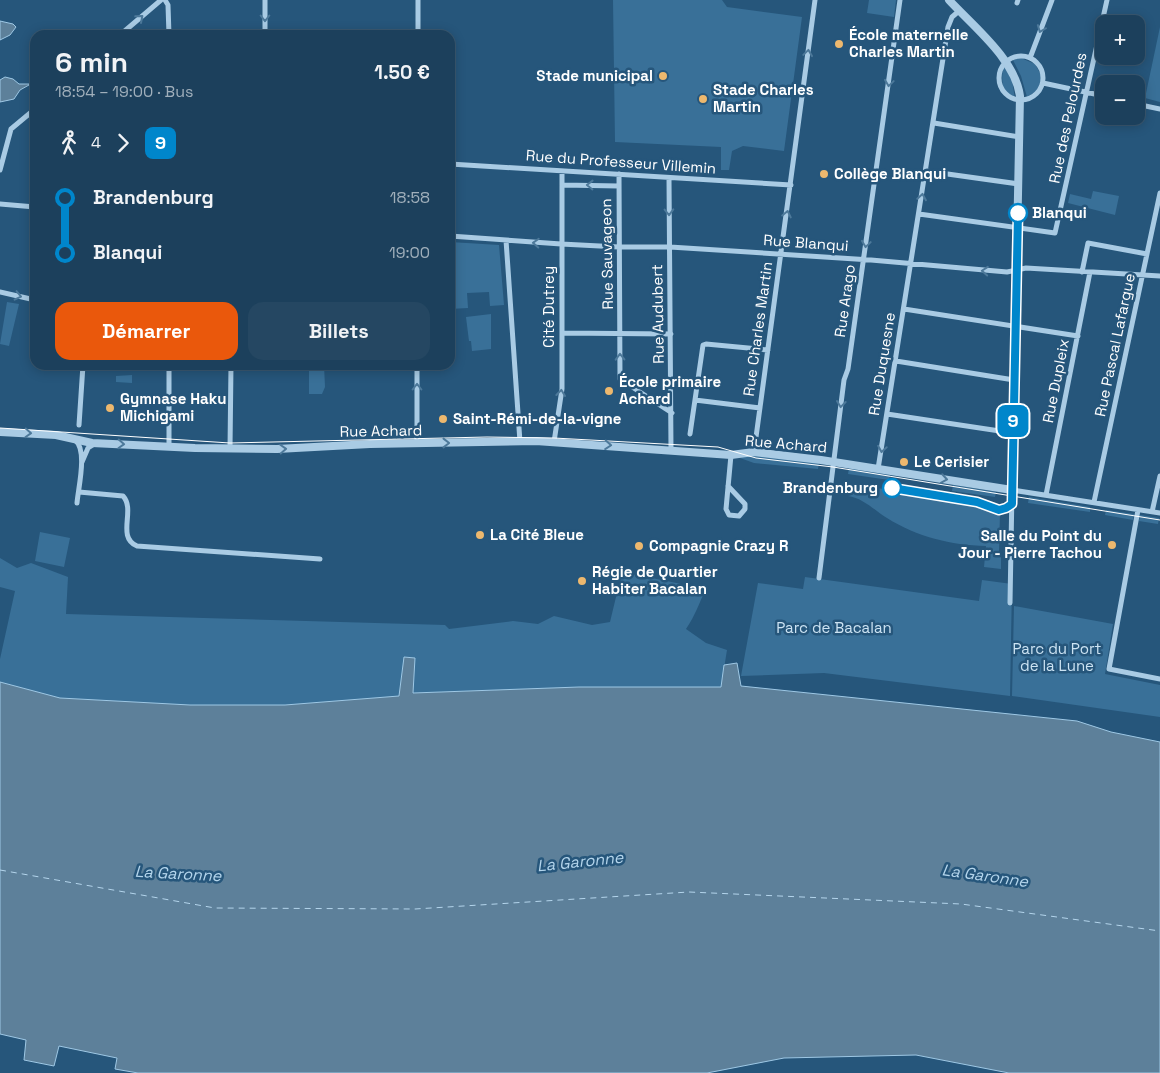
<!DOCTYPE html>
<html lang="fr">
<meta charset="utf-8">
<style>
:root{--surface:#1c405c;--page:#254762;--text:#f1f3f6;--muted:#a0afbb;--line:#3a5972;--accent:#ea580c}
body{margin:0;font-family:"Space Grotesk",sans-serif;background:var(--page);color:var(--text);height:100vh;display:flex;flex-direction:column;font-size:19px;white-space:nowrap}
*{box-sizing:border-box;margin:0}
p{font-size:16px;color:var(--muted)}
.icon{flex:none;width:28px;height:28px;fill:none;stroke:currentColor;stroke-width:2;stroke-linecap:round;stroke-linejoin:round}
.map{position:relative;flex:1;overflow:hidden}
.side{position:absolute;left:30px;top:30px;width:425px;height:340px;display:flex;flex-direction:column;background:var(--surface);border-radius:15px;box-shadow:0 2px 12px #0003,0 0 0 1px var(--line)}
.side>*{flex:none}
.badge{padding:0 10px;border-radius:8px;font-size:18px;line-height:32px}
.buttons{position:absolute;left:1095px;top:15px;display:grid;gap:10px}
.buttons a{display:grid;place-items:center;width:50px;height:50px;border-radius:10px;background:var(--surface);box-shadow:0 2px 12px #0003,0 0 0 1px var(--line);font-size:25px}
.map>.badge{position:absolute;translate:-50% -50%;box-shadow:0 0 0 2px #fff}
.legs{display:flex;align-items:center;gap:8px;height:55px;padding:0 25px;font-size:16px}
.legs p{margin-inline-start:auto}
.summary{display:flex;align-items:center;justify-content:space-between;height:85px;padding:0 25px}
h1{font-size:28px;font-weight:800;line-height:38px}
.button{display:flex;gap:10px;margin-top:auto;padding:10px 25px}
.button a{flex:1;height:58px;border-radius:15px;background:var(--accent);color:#fff;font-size:20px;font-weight:800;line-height:58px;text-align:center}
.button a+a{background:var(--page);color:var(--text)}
ul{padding:0 25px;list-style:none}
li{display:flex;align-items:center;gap:18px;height:55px;font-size:19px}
li i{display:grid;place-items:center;width:8px;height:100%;margin:0 6px;background:currentColor}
li i::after{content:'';width:12px;height:12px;margin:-6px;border:4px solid;border-radius:50%;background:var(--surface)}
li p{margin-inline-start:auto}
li:first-child i{background:linear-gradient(#0000 50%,currentColor 0)}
li:last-child i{background:linear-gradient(currentColor 50%,#0000 0)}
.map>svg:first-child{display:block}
.green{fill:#397098}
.water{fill:#5d809a;stroke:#9ec8e5}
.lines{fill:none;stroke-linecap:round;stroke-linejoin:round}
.ferry{stroke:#b4d5ec;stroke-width:1;stroke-dasharray:6 5;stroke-linecap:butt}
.minor{stroke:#a9cbe4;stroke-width:5}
.tertiary{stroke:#a9cbe4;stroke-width:8}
.tram{stroke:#fff;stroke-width:1}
.oneway{stroke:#4d799a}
.line-1-casing{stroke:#fff;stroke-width:11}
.line-1{stroke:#0086cb;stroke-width:8}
.poi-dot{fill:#edb86e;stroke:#26567b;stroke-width:2}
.stop-1-dot{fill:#fff;stroke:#0086cb;stroke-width:2.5}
.labels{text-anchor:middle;stroke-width:5;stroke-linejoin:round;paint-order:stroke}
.poi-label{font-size:15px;font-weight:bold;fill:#fff;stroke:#26567b;text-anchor:start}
.street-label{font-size:15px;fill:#fff;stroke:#26567b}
.stop-label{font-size:15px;font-weight:bold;fill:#fff;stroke:#26567b;text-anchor:start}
.park-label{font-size:15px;fill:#cce3f3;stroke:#26567b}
.water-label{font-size:16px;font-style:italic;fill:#b4d5ec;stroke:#26567b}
</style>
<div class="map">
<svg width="1160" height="1073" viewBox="0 0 1160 1073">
<rect width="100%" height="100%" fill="#26567b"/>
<!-- green -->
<path class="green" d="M613 0H722L727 7 802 17 784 151 743 146 732 151 729 170H721V147L615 142Z
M869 0H896L894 17 867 13Z
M1160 27V102L1145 98Z
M1021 58 1035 64 1042 77 1038 90 1027 97 1021 76 1013 60Z
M1004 67 1012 80 1015 99C1002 95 1000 78 1004 67Z
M1093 191 1119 196 1115 215 1068 203 1070 194 1091 199Z
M450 242 499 245 504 305 490 306 489 292 467 293 468 308 450 309Z
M7 302 19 304 9 346 0 344Z
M491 314V349L472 351 471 341H469L466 317Z
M309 365H324L325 387 322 394H309Z
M132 375V383L116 382V376Z
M748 454 819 463 818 469 754 463 740 458Z
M849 468 890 475 889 480 848 474Z
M953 485 996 492 995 497 952 491Z
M871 487 974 504 1000 513 999 552 1001 554V569L984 567 986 546C951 545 917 537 887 518 874 510 863 498 848 496Z
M1029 497 1090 507V512L1028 503Z
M1106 510 1134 514 1133 520 1105 515Z
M1140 515 1159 518 1158 524 1139 521Z
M40 532 70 538 64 567 35 561Z
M0 558 17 568 31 563 68 577 66 614 445 625 449 629 513 621 538 624 554 616 592 625 610 622 622 572 706 589C699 603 695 616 686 629L706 643 727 650 721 687H579L413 693 415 658 405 657 400 696 285 705H190L60 698 0 682V659L15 591 0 587Z
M805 577 979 601 982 580 1012 584 1010 696 824 673 741 676 758 583 803 589Z
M1014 606 1113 624 1105 674 1160 685V717L1012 696Z"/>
<!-- water -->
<path class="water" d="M0 21 13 24 16 27 10 35 0 40Z
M5 77 13 79 19 84H29V85L20 90 14 99 0 102V80Z
M404 657 415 658 413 693 579 687H721L724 665 737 663 741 686 1077 721 1111 732 1160 742V1073H1009L916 1055 784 1058 707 1073H138L115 1069 117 1058 59 1046 54 1066 24 1060 26 1040 0 1034V682L60 698 190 705H285L399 696Z"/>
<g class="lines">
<!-- ferry -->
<path class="ferry" d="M0 870 215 908 415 909 689 892 961 904 1160 931"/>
<!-- minor -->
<path class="minor" d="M165 0 168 5 169 35
M265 0V35
M418 0V35
M1017 3 1018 0
M120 35 161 0
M999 78a22 22 0 1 1 44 0a22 22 0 1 1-44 0Z
M1030 58 1052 0
M1043 83 1104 96
M1136 104 1160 109
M934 123 1020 137
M450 164 791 185
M0 170 11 129 35 109
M926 171 1019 184
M619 174 620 379 672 413
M669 178 671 450
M562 185 619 186
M0 204 35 207
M919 214 1055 233 1107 0
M450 236 561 244 619 247H670L871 260 1007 272 1026 268 1160 276
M506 240 520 442
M1082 272 1088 243 1147 254
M0 292 35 300
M904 309 1078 336
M562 333 671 334
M896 361 1014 380
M169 365V447
M695 400 760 408
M887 414 1013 433
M79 425 83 365
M690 434 703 345 706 344 768 350
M75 440C88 450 78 489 77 503
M554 442 562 389V171
M417 443V365
M230 448 231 365
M754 452 815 0
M82 462 88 448 96 443
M878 469 948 27 952 17 959 11
M728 486 745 504V509L739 516 729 515 726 509 731 455
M79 492 123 496C136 510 116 537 137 546L320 559
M1046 495 1090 272
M1094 502 1160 193
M1138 510 1109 669 1160 679
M1152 512 1160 476
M819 578 844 380 848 369 900 0
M1010 603 1012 490 1160 513"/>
<!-- tertiary -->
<path class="tertiary" d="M0 432 56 435 92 443 195 448 277 449 370 444 536 441 731 455 754 452 821 460 1012 490 1020 96C1015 59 973 26 949 0"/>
<!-- tram -->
<path class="tram" d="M0 428 230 443 487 437 554 438 718 447 756 458 833 467 1160 520"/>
</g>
<!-- one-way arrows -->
<defs><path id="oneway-chevron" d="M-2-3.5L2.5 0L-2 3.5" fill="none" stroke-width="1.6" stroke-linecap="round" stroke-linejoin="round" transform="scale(1.25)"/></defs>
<g class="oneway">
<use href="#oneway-chevron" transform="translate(140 18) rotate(-41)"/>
<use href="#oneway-chevron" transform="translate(265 18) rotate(90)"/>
<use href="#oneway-chevron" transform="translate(1041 29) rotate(111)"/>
<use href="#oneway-chevron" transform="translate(808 53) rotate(-82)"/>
<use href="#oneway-chevron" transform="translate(889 83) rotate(98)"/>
<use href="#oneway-chevron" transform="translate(590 185) rotate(-179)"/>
<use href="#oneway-chevron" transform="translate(922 197) rotate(-81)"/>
<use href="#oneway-chevron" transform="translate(669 212) rotate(89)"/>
<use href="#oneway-chevron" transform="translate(787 214) rotate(-78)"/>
<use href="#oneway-chevron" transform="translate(536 243) rotate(-177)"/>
<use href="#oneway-chevron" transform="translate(866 244) rotate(98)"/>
<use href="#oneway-chevron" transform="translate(985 271) rotate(-176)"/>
<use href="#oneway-chevron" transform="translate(18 296) rotate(13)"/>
<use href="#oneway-chevron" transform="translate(620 357) rotate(-91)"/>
<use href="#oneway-chevron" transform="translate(417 387) rotate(-90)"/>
<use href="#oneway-chevron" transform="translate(561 393) rotate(-83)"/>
<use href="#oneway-chevron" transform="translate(841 404) rotate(97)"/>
<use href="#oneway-chevron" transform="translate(28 433) rotate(3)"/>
<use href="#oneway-chevron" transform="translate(446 443)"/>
<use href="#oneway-chevron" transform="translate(121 444) rotate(3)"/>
<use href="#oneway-chevron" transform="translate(608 445) rotate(4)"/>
<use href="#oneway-chevron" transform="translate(283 449) rotate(-3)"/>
<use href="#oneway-chevron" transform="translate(882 449) rotate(99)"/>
<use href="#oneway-chevron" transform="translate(944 479) rotate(9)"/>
</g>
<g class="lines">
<defs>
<path id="line-1" d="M892 488 977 502 999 510 1006 508 1012 504 1018 213"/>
</defs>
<!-- line-1 casing -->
<use href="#line-1" class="line-1-casing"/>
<!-- line-1 -->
<use href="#line-1" class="line-1"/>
</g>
<!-- markers -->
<g class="poi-dot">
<circle cx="839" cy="44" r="5"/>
<circle cx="663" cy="76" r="5"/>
<circle cx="703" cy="99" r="5"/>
<circle cx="824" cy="174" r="5"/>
<circle cx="609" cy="391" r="5"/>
<circle cx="110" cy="408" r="5"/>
<circle cx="443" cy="419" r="5"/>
<circle cx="904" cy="462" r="5"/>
<circle cx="480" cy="535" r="5"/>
<circle cx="1112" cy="545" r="5"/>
<circle cx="639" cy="546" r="5"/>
<circle cx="582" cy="581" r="5"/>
</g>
<g class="stop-1-dot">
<circle cx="1018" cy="213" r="9"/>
<circle cx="892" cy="488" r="9"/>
</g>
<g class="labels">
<!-- poi labels -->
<g class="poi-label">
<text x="849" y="40">École maternelle<tspan x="849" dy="17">Charles Martin</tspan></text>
<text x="653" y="81" text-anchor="end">Stade municipal</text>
<text x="713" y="95">Stade Charles<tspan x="713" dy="17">Martin</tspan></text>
<text x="834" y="179">Collège Blanqui</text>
<text x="619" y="387">École primaire<tspan x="619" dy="17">Achard</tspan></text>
<text x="120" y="404">Gymnase Haku<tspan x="120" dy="17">Michigami</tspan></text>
<text x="453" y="424">Saint-Rémi-de-la-vigne</text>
<text x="914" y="467">Le Cerisier</text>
<text x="490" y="540">La Cité Bleue</text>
<text x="1102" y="541" text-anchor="end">Salle du Point du<tspan x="1102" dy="17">Jour - Pierre Tachou</tspan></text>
<text x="649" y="551">Compagnie Crazy R</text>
<text x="592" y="577">Régie de Quartier<tspan x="592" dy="17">Habiter Bacalan</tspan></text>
</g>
<!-- street labels -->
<g class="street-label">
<text transform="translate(1068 118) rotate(-78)" y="5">Rue des Pelourdes</text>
<text transform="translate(621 162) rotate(4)" y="5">Rue du Professeur Villemin</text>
<text transform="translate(806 243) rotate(4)" y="5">Rue Blanqui</text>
<text transform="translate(607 254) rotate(-91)" y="5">Rue Sauvageon</text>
<text transform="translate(845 301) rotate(-82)" y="5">Rue Arago</text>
<text transform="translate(549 307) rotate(-90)" y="5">Cité Dutrey</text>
<text transform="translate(658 314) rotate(-91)" y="5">Rue Audubert</text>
<text transform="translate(758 329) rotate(-82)" y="5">Rue Charles Martin</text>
<text transform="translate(1115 345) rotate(-78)" y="5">Rue Pascal Lafargue</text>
<text transform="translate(882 364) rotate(-81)" y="5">Rue Duquesne</text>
<text transform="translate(1056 381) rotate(-79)" y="5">Rue Dupleix</text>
<text transform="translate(381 431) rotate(-1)" y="5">Rue Achard</text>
<text transform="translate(786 444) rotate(5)" y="5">Rue Achard</text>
</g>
<!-- stop labels -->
<g class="stop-label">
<text x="1032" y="218">Blanqui</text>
<text x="878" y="493" text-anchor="end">Brandenburg</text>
</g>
<!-- park labels -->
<g class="park-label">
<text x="834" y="633">Parc de Bacalan</text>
<text x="1057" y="654">Parc du Port<tspan x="1057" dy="17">de la Lune</tspan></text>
</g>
<!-- water labels -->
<g class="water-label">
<text transform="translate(580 861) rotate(-6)" y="6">La Garonne</text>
<text transform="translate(178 873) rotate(3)" y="6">La Garonne</text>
<text transform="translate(985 875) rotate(8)" y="6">La Garonne</text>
</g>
</g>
</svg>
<div class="buttons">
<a>+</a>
<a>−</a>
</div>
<b class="badge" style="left:1013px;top:421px;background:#0086cb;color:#fff">9</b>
<section class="side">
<div class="summary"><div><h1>6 min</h1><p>18:54 – 19:00 · Bus</p></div><b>1.50 €</b></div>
<div class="legs"><svg class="icon" aria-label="walk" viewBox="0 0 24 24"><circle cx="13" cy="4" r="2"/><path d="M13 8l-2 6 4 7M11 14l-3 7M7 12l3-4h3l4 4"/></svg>4<svg class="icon" aria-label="forward" viewBox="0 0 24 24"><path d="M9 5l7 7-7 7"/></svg><b class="badge" style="background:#0086cb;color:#fff">9</b></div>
<ul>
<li><i style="color:#0086cb"></i><b>Brandenburg</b><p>18:58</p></li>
<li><i style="color:#0086cb"></i><b>Blanqui</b><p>19:00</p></li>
</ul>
<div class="button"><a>Démarrer</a><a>Billets</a></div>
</section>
</div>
